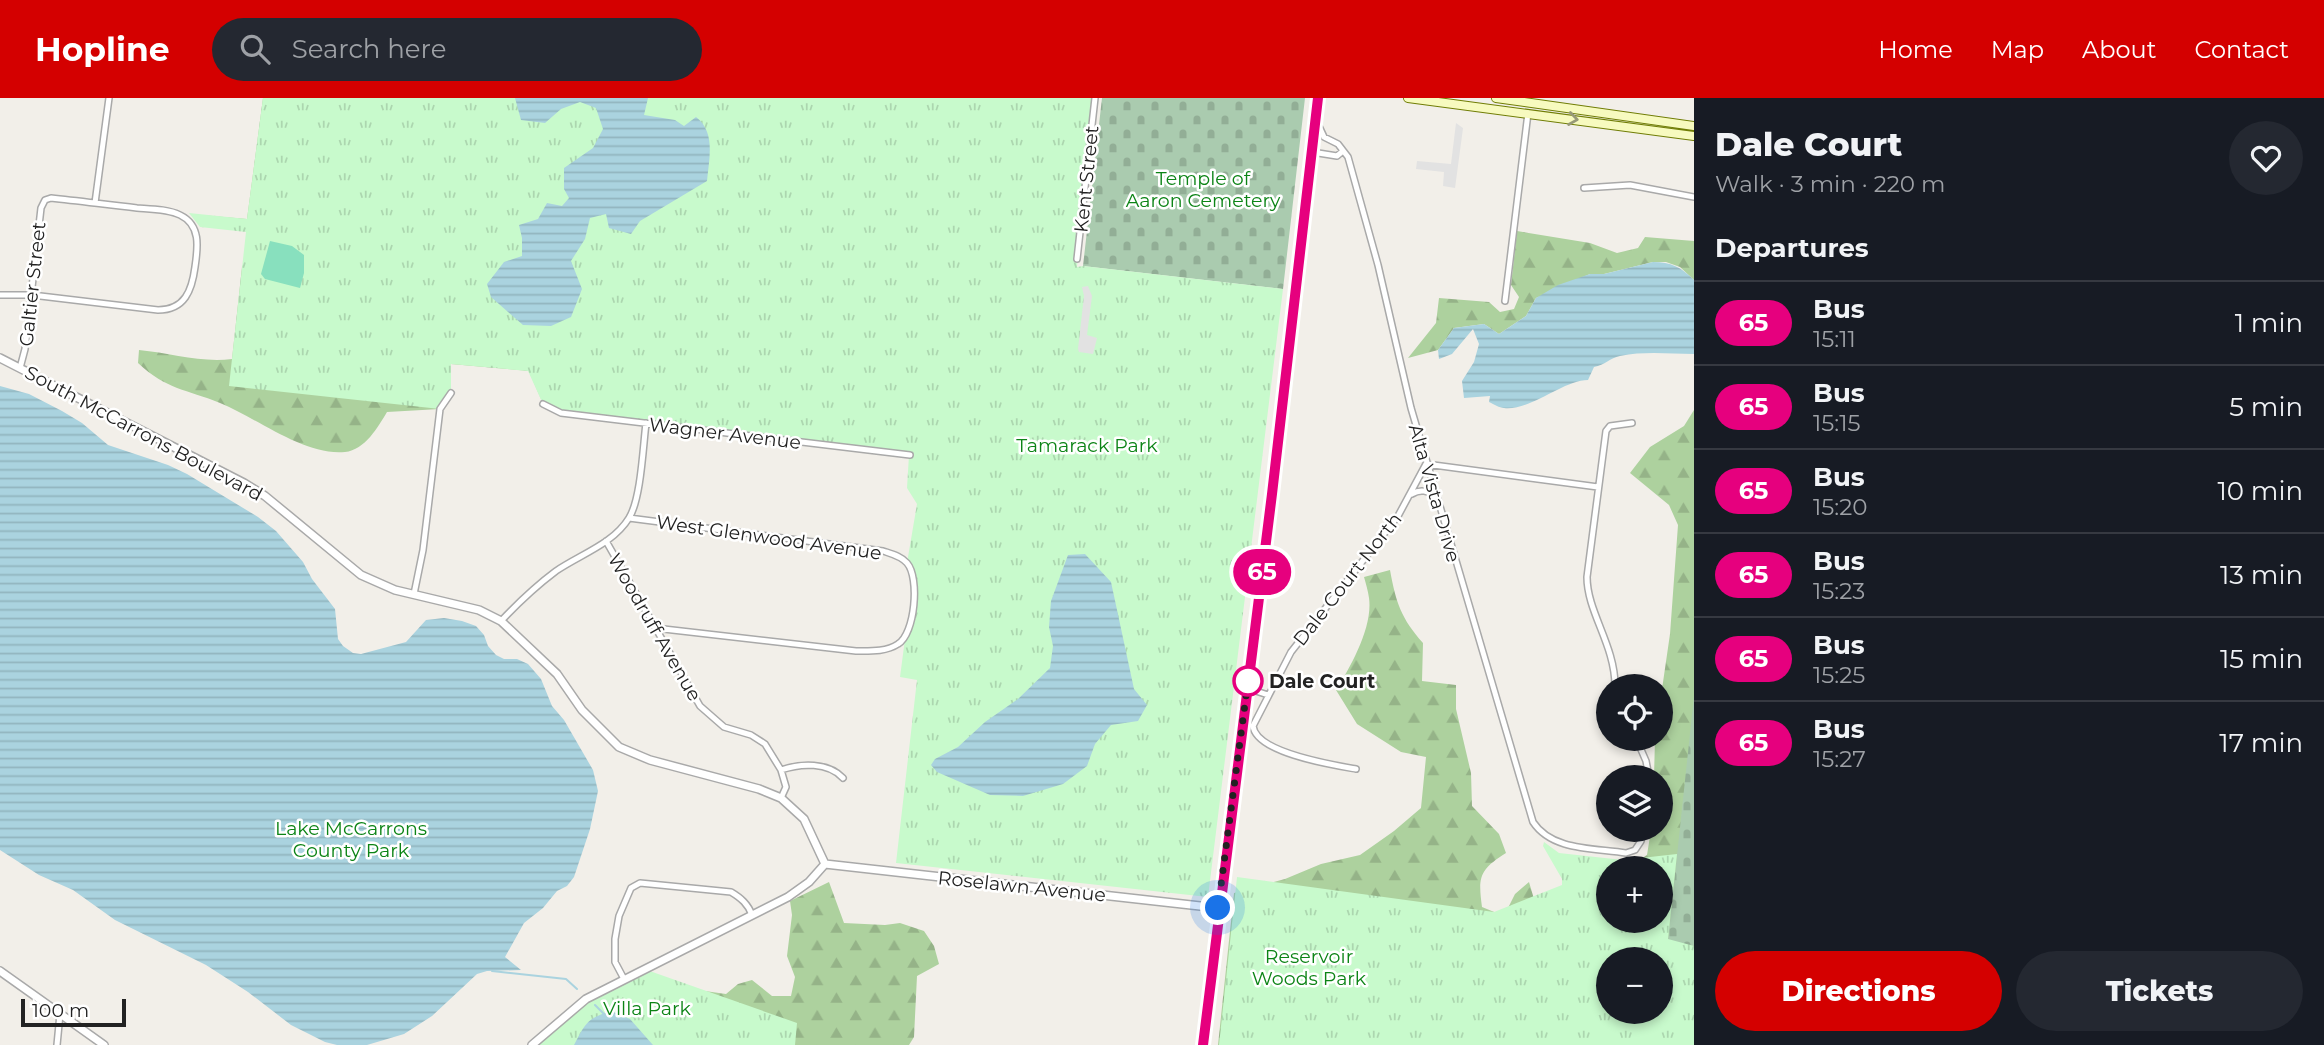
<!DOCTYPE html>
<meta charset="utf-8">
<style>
:root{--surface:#171b24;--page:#242831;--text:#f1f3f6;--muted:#9ea1a6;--line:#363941;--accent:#d40000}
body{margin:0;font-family:Montserrat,sans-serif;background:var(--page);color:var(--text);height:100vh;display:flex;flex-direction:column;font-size:26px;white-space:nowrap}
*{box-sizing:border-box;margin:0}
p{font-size:23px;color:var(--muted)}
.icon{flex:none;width:38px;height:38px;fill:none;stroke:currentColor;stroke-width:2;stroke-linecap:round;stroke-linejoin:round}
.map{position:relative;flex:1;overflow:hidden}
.sheet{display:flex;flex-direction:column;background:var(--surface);width:630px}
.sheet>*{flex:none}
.badge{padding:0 14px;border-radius:23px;font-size:24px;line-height:46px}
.controls{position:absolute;left:1596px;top:576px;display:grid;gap:14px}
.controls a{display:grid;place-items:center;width:77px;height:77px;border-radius:50%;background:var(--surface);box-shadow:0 4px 10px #0003;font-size:35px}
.scale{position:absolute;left:21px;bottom:18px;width:105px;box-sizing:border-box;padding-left:7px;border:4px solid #222;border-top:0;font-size:19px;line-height:24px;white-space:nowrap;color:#222;-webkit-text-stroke:5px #fff;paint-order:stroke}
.you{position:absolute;width:35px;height:35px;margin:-18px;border:5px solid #fff;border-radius:50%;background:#1a73e8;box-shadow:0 0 0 10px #1a73e833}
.map>.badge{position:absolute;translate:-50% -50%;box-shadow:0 0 0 4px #fff}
h2{padding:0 21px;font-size:26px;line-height:63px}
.round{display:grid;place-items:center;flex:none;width:74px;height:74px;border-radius:37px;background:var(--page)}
.headline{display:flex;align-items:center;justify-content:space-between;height:119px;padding:0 21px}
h1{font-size:33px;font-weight:800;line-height:52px}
.cta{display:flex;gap:14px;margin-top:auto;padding:14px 21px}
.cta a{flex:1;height:80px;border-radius:42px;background:var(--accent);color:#fff;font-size:28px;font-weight:800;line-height:80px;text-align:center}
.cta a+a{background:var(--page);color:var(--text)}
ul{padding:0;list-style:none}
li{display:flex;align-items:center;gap:21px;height:84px;padding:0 21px;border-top:2px solid var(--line)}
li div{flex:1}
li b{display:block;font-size:26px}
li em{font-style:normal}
li .badge{min-width:77px;font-weight:700;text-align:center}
header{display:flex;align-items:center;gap:42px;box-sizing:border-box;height:98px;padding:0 35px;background:var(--accent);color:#fff}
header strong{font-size:33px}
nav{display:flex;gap:38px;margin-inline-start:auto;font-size:24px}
.search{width:490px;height:63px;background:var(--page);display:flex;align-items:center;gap:18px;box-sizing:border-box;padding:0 24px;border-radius:38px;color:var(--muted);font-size:26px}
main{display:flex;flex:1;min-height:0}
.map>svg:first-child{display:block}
.forest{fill:url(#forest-firs);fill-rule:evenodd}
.cemetery{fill:url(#cemetery-stones)}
.park{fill:url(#park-tufts);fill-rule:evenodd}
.pitch{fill:#88e0be}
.parking{fill:#e2e2e2}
.water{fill:url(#water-rules)}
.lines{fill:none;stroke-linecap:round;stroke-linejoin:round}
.stream{stroke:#aad3df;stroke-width:2}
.minor-casing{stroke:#a9a9a9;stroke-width:8}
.tertiary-casing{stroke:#a9a9a9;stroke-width:10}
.secondary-casing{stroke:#707d05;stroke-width:10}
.minor{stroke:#fff;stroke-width:5}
.tertiary{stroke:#fff;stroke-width:7}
.secondary{stroke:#f7fabf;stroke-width:8}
.oneway{stroke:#979978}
.line-casing{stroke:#fff;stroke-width:16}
.line{stroke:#e6007e;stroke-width:10}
.walk{stroke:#222;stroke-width:7;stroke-dasharray:0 12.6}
.stop-dot{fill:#fff;stroke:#e6007e;stroke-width:3.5}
.labels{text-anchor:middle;stroke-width:5;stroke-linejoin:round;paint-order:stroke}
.park-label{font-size:19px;fill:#0c8416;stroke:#fff}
.street-label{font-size:19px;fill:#222;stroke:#fff}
.stop-label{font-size:19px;font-weight:bold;fill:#222;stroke:#fff;text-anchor:start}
</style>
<header>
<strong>Hopline</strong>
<div class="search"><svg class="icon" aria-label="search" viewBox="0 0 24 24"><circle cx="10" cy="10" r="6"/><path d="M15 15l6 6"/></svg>Search here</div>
<nav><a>Home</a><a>Map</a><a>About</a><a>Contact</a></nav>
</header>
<main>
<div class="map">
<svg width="1694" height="947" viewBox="0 0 1694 947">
<defs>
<pattern id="forest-firs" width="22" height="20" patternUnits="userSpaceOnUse" patternTransform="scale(1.75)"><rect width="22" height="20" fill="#add19e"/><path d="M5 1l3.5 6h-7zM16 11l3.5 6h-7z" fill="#95b388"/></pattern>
<pattern id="cemetery-stones" width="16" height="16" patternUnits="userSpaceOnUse" patternTransform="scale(1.75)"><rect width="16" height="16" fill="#aacbaf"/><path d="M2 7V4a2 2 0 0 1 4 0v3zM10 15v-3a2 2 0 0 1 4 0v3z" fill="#92ae96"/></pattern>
<pattern id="park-tufts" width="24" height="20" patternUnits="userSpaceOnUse" patternTransform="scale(1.75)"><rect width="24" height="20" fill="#c8facc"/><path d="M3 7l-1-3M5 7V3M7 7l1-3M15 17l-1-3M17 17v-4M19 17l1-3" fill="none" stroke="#acd6af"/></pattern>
<pattern id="water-rules" width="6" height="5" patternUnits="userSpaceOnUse" patternTransform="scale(1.75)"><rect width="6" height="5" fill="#aad3df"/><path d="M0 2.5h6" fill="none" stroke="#92b5bf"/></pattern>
</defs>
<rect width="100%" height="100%" fill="#f2efe9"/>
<!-- forest -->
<path class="forest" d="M263 0 519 246 543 306 529 273 451 266 440 311 387 314C378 329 365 352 345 354 304 358 257 320 220 305 186 291 167 292 138 265L139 252C171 255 201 265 232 261L242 169 256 136 201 117 247 121Z
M1517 133 1590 145 1617 155 1638 150 1645 139 1694 143V182L1680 169 1666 164H1653L1604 176H1590L1536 200 1526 218 1499 236 1484 226 1454 230 1438 252 1408 260 1436 225 1439 200 1489 204 1500 214 1514 211 1519 199 1511 187Z
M1694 312V901L1677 947H1218L1234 795 1285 781 1321 766 1360 757 1394 733 1421 710 1426 659 1401 654 1357 626 1336 592C1351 568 1373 529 1369 500 1368 493 1366 486 1364 479L1390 472C1396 505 1401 520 1423 545L1422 583 1456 587V611L1471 675 1472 708 1499 736 1506 755C1479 772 1478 779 1482 809L1504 818 1515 796 1529 784 1534 801 1608 822H1661V770H1627L1647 757 1651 732H1661V679H1654L1655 641 1661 640V598L1670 536 1678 427 1669 407 1630 375 1650 349 1684 328ZM1608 861H1661V914H1608Z
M829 784 844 825 885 827 900 825 924 833 934 848 939 866 917 878 914 939 909 947H542L677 889 726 896 738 886 752 882 772 898H791L795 879 787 858 792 817 790 803Z"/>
<!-- cemetery -->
<path class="cemetery" d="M1102 0H1305L1283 191 1083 168Z
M1694 598V848L1668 842Z"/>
<!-- park -->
<path class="park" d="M263 0H1092L1077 169 1083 168 1283 191 1208 799 896 765 917 582 900 579 905 541 910 529 915 484 907 465 917 406 907 390 909 357 561 315 543 306 528 273 451 266V295L440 311 229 288 246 134 200 129 189 115 247 121Z
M1544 744 1559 755 1623 762 1677 756 1668 841 1694 848V947H1219L1237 779 1494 814 1562 787V781L1543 748ZM1608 770H1661V822H1608ZM1608 861H1661V914H1608Z
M644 871 797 925 795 947H532L565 917Z"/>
<!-- pitch -->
<path class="pitch" d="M270 143 292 148 304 157V175L300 190 265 181 261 176Z"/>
<!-- parking -->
<path class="parking" d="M1456 25 1463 30 1455 90 1443 88 1444 74 1416 71 1417 63 1451 66Z
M1088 188 1092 198 1087 237 1097 240 1093 256 1079 254 1078 251 1084 198 1082 189Z"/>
<!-- water -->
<path class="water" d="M515 0H648L644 17 675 22 684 28 696 19C716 34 709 61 707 83L640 123 631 136 609 130 606 116 590 120 585 141 571 163 582 191 571 219 551 228 523 227 491 199 487 186 504 164 522 158V140L519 127 538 121 547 105 562 108 569 100 564 91V70L593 50 603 31 596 10 580 4 561 11 545 25 521 22Z
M1653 164C1671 164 1681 169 1694 182V256C1669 256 1645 253 1620 258 1610 260 1605 267 1594 269L1588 282C1563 282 1531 313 1504 310 1500 310 1493 306 1489 304L1490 298 1464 300 1462 283 1474 264 1479 246 1473 231 1452 256 1439 261 1438 252 1454 230 1484 226 1499 236 1526 218 1536 200 1558 187 1590 176H1604Z
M0 288 29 296 62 313 82 325 108 347 168 367 187 376 258 419 276 433 303 464 312 481 335 511 338 541 343 548 353 555 361 556 406 544 426 522 444 520 462 523 476 528 484 537 488 548 496 557 504 561H517L528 566 541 581 552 608 564 622 593 672 598 693 590 731 574 779 567 788 557 793 543 810 524 825 505 859 521 872 487 873 477 876 432 918 404 936 367 947H337L325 944 291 927 248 894 206 867 115 822 73 792 39 777 0 752Z
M1085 456 1111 484 1134 591 1147 607 1138 623 1111 627 1095 646 1087 668 1063 686 1023 698 990 697 937 674 931 667 935 661 958 649 985 624 1018 601 1050 570 1053 548 1049 529 1051 503 1068 457Z
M611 913 630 921 653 947H574C586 925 586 921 611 913Z"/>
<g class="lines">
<!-- stream -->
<path class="stream" d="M492 873 566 881 577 891
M595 907 605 917"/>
<defs>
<path id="minor" d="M1316 22 1324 39 1338 46 1348 59 1378 167 1411 310 1533 724C1552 753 1594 750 1626 755L1635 752 1641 743 1642 732
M1312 54 1337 58 1343 53
M1584 90 1630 87 1694 99
M95 105 109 0
M1077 161 1095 0
M0 197H32L158 212C185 212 192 192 195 169 198 149 201 127 180 117 168 111 151 111 137 110 109 107 80 103 51 100L45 102 41 110 25 251 20 270
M1505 203 1528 15
M543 306 561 315 910 357
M1412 396C1420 391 1429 392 1434 400
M629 420 883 453C892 456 901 458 907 465 920 480 915 536 898 546 886 554 870 553 856 553L655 530
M606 443 700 608 724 629 751 637 765 646 781 672 786 689 781 700
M414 496 423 452 440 311 451 295
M501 523C518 505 536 488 556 473 581 456 613 446 629 420 641 401 643 349 646 325
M1615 588C1615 547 1587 514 1587 479L1606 333 1610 328 1632 325
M1247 590 1268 597
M1636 640 1646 663 1649 679
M1356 671C1333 667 1256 655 1253 628L1291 554 1398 418 1426 366 1598 389
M781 672C801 665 828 664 843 680
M624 881 615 864V841L619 818 631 790 640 785 731 794C741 800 748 806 752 817
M57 947 60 916"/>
<path id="tertiary" d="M0 260 244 385 265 398 361 477 395 492 479 512 501 523 557 576 582 612 619 649 650 662 759 691 781 700 804 721 825 766
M825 766 1218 810
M0 873 104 947
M532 947 586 901 788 799 809 784 825 766"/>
<path id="secondary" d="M1408 0 1694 38
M1496 0 1694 28
M1203 947 1218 810 1272 396 1318 0"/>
</defs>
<!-- minor casing -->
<use href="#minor" class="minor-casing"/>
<!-- tertiary casing -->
<use href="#tertiary" class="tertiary-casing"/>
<!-- secondary casing -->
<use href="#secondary" class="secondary-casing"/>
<!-- minor -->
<use href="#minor" class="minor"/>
<!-- tertiary -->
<use href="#tertiary" class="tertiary"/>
<!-- secondary -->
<use href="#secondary" class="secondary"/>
</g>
<!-- one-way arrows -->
<defs><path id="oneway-chevron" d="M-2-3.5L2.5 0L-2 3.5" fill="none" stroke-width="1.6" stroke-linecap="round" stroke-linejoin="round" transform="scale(1.75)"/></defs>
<use class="oneway" href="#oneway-chevron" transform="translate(1573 21) rotate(8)"/>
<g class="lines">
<defs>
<path id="line" d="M1203 947 1272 396 1318 0"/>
</defs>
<!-- line casing -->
<use href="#line" class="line-casing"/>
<!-- line -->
<use href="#line" class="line"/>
<!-- walk -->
<path class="walk" d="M1218 810 1248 583"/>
</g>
<!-- markers -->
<circle class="stop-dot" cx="1248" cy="583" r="14"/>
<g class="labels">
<!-- park labels -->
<g class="park-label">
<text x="1203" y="87">Temple of<tspan x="1203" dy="22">Aaron Cemetery</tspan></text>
<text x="1087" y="354">Tamarack Park</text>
<text x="351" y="737">Lake McCarrons<tspan x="351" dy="22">County Park</tspan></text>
<text x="1309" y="865">Reservoir<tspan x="1309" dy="22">Woods Park</tspan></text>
<text x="647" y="917">Villa Park</text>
</g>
<!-- street labels -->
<g class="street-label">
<text transform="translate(1086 81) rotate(-84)" y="7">Kent Street</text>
<text transform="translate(32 186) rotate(-84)" y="7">Galtier Street</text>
<text transform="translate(144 335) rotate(28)" y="7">South McCarrons Boulevard</text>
<text transform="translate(725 335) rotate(7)" y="7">Wagner Avenue</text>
<text transform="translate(1435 395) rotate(74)" y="7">Alta Vista Drive</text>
<text transform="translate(769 439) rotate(8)" y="7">West Glenwood Avenue</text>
<text transform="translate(1347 481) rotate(-52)" y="7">Dale Court North</text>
<text transform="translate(655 529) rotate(60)" y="7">Woodruff Avenue</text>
<text transform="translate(1022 788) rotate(6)" y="7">Roselawn Avenue</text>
</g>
<!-- stop labels -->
<g class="stop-label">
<text x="1269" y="590">Dale Court</text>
</g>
</g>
</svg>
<div class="controls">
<a><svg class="icon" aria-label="locate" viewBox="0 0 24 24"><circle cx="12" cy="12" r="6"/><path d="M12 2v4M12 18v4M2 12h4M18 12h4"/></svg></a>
<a><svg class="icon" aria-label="layers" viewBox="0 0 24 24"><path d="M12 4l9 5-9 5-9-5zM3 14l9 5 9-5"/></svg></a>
<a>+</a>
<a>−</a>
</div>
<div class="scale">100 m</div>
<div class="you" style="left:1218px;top:810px"></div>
<b class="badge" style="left:1262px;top:474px;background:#e6007e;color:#fff">65</b>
</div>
<section class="sheet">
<div class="headline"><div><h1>Dale Court</h1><p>Walk · 3 min · 220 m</p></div><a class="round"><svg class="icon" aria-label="heart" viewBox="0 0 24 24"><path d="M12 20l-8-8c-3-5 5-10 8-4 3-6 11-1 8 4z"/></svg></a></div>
<h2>Departures</h2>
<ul>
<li><span class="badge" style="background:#e6007e;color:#fff">65</span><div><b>Bus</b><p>15:11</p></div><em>1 min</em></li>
<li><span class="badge" style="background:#e6007e;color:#fff">65</span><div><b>Bus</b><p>15:15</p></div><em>5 min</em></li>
<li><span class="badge" style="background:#e6007e;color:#fff">65</span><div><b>Bus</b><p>15:20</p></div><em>10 min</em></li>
<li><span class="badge" style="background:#e6007e;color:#fff">65</span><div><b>Bus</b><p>15:23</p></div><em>13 min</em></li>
<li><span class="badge" style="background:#e6007e;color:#fff">65</span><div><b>Bus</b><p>15:25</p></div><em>15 min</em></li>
<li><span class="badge" style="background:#e6007e;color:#fff">65</span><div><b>Bus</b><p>15:27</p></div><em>17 min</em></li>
</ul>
<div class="cta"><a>Directions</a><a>Tickets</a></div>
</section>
</main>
